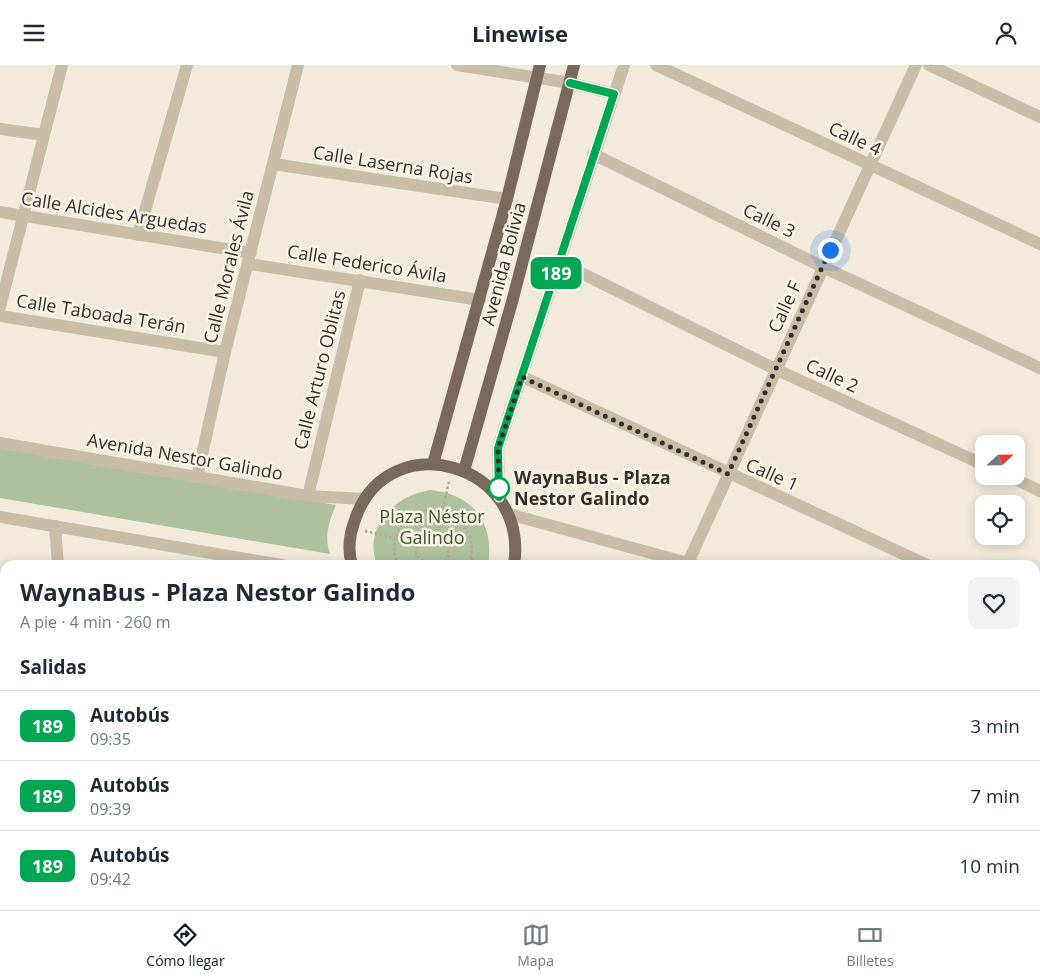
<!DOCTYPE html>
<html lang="es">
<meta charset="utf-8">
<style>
:root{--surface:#fff;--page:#f2f2f3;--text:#1f2937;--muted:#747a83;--line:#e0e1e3;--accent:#111827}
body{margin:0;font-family:"Open Sans",sans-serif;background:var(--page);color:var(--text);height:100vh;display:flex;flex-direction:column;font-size:19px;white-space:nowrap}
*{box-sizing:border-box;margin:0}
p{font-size:16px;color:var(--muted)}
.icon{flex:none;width:28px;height:28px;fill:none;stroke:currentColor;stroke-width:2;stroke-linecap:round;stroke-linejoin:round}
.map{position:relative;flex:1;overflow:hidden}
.side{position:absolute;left:0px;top:495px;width:1040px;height:350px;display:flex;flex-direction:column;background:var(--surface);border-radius:15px 15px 0 0;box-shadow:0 2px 12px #0003}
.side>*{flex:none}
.badge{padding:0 10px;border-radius:8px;font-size:18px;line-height:32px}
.needle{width:32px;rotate:68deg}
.fabs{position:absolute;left:975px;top:370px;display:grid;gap:10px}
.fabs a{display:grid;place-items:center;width:50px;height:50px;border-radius:10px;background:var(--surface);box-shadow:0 2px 12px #0003;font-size:25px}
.you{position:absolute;width:25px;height:25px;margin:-12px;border:4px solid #fff;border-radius:50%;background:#1a73e8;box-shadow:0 0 0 8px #1a73e833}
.map>.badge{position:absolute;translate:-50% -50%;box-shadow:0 0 0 2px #fff}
h2{padding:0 20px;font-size:19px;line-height:45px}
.round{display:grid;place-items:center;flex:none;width:52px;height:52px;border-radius:10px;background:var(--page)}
.summary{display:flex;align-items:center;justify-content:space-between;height:85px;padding:0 20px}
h1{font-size:24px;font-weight:700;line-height:38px}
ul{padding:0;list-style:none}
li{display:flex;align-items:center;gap:15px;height:70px;padding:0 20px;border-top:1px solid var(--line)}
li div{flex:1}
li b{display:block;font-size:19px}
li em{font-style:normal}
li .badge{min-width:55px;font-weight:700;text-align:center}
header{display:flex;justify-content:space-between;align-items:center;height:65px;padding:0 20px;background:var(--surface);font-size:22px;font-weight:700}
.menu{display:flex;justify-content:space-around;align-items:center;height:70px;border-top:1px solid var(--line);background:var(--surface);font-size:14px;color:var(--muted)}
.menu a{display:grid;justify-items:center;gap:2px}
.menu .selected{color:var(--accent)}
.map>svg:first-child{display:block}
.green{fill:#aec09c}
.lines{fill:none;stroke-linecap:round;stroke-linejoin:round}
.path{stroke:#b5a792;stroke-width:2.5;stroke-dasharray:2.5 2.5;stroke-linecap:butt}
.minor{stroke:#c9bda8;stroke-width:12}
.tertiary{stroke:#c9bda8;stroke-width:12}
.primary{stroke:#78695a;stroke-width:12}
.line-casing{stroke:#fff;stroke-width:11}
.line{stroke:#00a651;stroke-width:8}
.walk{stroke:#362f28;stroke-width:5;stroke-dasharray:0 9}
.stop-dot{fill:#fff;stroke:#00a651;stroke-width:2.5}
.labels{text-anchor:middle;stroke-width:5;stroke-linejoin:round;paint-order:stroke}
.street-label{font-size:18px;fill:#362f28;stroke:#f9f4e8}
.stop-label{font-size:18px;font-weight:bold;fill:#362f28;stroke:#f9f4e8;text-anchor:start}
.park-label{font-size:18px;fill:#3f542c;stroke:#f9f4e8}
</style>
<header><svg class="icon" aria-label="menu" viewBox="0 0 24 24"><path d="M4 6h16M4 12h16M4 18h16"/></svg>Linewise<svg class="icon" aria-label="person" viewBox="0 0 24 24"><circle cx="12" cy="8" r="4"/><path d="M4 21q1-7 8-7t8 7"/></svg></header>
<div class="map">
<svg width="1040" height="845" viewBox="0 0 1040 845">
<rect width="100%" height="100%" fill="#f2ebdc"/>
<!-- green -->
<path class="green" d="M0 383 336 440C329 456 324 472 330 489L0 433Z
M430 425C473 429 495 458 488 500H377C363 461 394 431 430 425Z"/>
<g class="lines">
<!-- path -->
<path class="path" d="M365 466 395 473
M438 468 449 416
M471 494 491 500
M398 500C393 489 393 477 398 466 419 423 488 453 468 500
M426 500 417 491C411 468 440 460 449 481L448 492 440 500"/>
<!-- minor -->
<path class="minor" d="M656 0 1040 179
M929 0 1040 52
M570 18 614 29
M0 64 44 70
M593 89 823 202 1040 303
M273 99 507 134
M0 147 251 188
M138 170 187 0
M559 197 775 304 984 400
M249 199 480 235
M0 242 62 0
M0 251 225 287
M523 312 927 500
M1009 411 1040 426
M197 412 225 287 298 0
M308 431 360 215
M499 432 498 383 624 0
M509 449 695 500
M55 461 58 500
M687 500 916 0
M1035 549 1040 551
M1035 606 1040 596
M1035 633 1040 636
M1035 702 1040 704
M0 714H5
M1035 748H1040
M84 840 85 845
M233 845 235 840
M390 845 392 840"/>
<!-- tertiary -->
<path class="tertiary" d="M457 0 570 18
M0 378 308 431 365 434
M0 452 282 500"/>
<!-- primary -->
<path class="primary" d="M433 399 507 134 540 0
M464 406 512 237 574 0
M352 500C347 484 350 467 356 452 389 360 530 397 514 500
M363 840 364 845
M277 845 280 840
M299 845 301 840"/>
</g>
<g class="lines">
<defs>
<path id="line" d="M499 432 498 383 614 29 570 18"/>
</defs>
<!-- line casing -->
<use href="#line" class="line-casing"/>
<!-- line -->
<use href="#line" class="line"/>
<!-- walk -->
<path class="walk" d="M499 423 498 383 522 312 728 409 830 185"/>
</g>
<!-- markers -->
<circle class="stop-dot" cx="499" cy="423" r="10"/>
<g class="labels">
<!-- street labels -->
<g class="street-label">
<text transform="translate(855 74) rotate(25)" y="6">Calle 4</text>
<text transform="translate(393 100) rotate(9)" y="6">Calle Laserna Rojas</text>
<text transform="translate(114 148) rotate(9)" y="6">Calle Alcides Arguedas</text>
<text transform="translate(769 156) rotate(26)" y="6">Calle 3</text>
<text transform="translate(367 199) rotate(9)" y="6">Calle Federico Ávila</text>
<text transform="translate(504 199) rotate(-75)" y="6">Avenida Bolivia</text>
<text transform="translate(229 202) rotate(-76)" y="6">Calle Morales Ávila</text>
<text transform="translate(785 242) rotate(-65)" y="6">Calle F</text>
<text transform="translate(101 249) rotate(9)" y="6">Calle Taboada Terán</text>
<text transform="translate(320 305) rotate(-76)" y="6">Calle Arturo Oblitas</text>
<text transform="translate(832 311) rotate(25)" y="6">Calle 2</text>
<text transform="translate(185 392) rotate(10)" y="6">Avenida Nestor Galindo</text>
<text transform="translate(772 410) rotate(24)" y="6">Calle 1</text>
</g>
<!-- stop labels -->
<g class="stop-label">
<text x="514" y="419">WaynaBus - Plaza<tspan x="514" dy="21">Nestor Galindo</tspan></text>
</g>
<!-- park labels -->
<g class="park-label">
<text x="432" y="458">Plaza Néstor<tspan x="432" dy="21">Galindo</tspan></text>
</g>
</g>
</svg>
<div class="fabs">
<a><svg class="needle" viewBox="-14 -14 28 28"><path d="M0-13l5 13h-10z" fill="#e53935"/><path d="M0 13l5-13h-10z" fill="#747a83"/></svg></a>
<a><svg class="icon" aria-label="locate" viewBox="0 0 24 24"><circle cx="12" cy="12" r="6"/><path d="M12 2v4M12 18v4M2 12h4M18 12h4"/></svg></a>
</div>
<div class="you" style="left:830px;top:185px"></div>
<b class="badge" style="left:556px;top:208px;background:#00a651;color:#fff">189</b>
<section class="side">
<div class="summary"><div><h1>WaynaBus - Plaza Nestor Galindo</h1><p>A pie · 4 min · 260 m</p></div><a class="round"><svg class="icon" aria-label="heart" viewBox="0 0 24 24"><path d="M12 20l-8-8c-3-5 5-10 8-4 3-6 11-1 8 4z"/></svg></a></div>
<h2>Salidas</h2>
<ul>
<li><span class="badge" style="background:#00a651;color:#fff">189</span><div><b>Autobús</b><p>09:35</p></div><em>3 min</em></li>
<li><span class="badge" style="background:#00a651;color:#fff">189</span><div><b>Autobús</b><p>09:39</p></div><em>7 min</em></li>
<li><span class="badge" style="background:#00a651;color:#fff">189</span><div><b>Autobús</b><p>09:42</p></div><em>10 min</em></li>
</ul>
</section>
</div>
<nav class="menu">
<a class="selected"><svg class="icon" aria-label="directions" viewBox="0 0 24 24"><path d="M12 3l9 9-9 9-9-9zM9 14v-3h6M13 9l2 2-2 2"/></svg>Cómo llegar</a>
<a><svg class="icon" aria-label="map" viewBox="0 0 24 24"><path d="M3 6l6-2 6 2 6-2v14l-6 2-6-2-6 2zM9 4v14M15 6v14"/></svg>Mapa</a>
<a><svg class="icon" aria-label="tickets" viewBox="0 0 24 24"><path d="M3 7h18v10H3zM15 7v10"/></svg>Billetes</a>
</nav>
